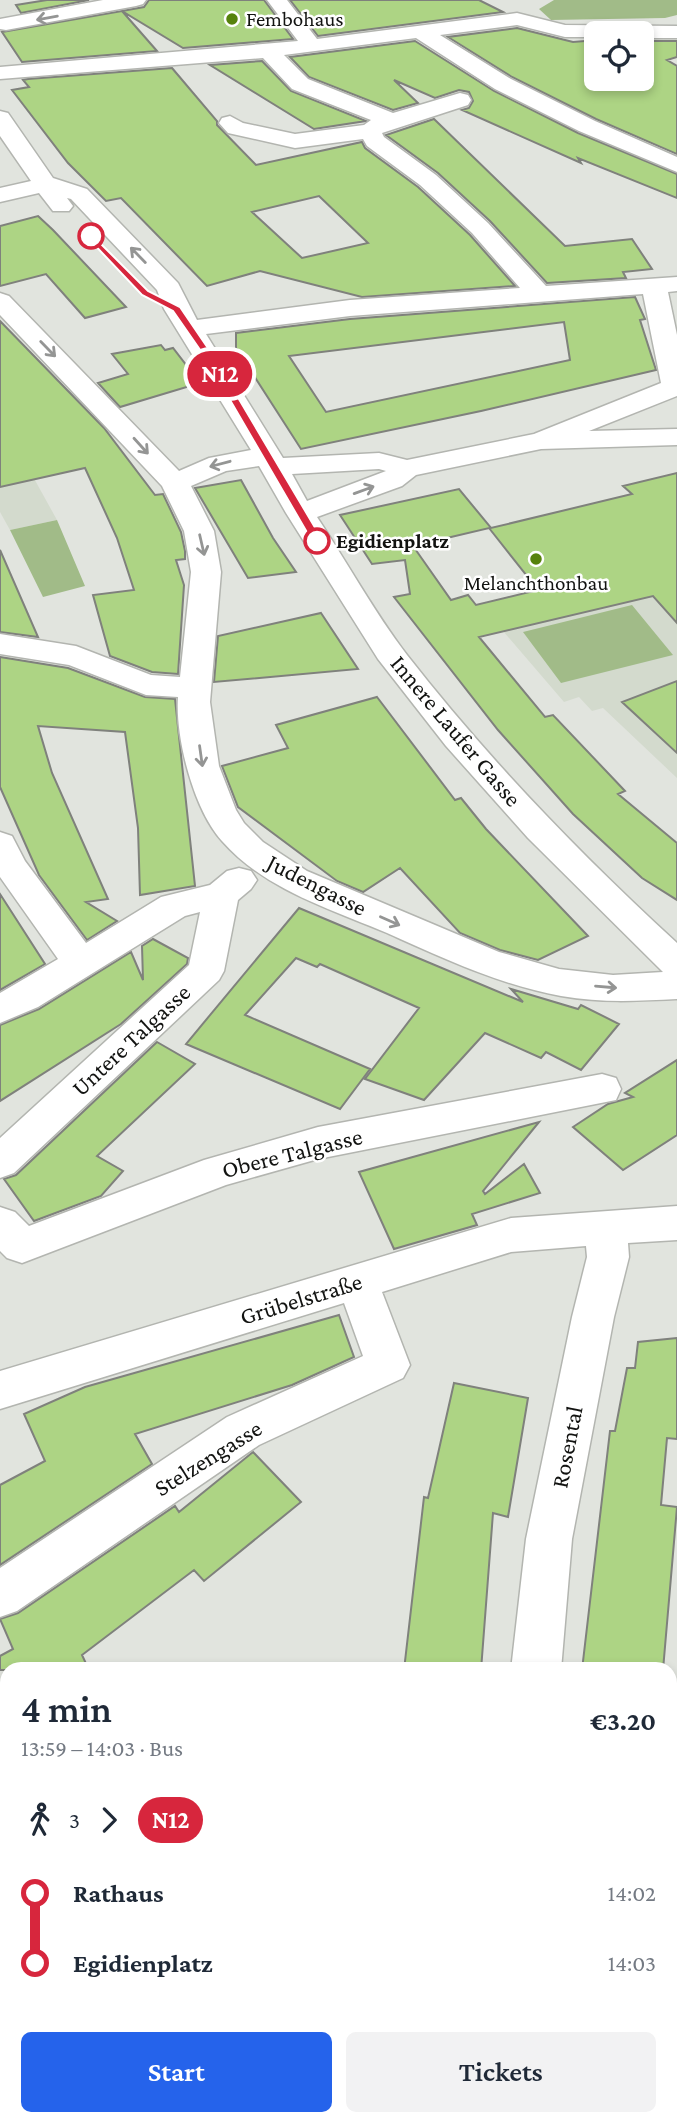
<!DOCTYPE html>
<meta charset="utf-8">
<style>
:root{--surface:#fff;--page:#f2f2f3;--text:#1f2937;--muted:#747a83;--accent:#2563eb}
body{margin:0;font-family:"Crimson Pro",serif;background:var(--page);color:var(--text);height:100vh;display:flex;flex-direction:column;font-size:26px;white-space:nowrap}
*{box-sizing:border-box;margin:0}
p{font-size:23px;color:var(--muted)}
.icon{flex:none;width:38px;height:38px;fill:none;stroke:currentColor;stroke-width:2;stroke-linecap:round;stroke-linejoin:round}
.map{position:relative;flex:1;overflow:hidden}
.sheet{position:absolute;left:0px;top:1662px;width:677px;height:464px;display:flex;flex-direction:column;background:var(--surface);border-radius:21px 21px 0 0;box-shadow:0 4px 10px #0003}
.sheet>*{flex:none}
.badge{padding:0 14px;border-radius:23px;font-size:24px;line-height:46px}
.buttons{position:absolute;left:584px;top:21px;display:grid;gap:14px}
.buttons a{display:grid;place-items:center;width:70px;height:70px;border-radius:10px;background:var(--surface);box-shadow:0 4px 10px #0003;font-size:35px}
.map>.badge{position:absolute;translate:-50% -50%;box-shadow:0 0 0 4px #fff}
.legs{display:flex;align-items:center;gap:10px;height:77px;padding:0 21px;font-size:23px}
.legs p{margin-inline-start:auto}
.overview{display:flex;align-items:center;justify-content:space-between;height:119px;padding:0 21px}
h1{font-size:38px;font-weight:600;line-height:52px}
.primary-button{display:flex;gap:14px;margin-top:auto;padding:14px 21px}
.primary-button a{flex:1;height:80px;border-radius:10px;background:var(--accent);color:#fff;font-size:28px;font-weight:600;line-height:80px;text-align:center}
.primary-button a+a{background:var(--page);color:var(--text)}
ul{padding:0 21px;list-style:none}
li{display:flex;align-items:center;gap:24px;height:70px;font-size:26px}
li i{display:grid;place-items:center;width:10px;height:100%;margin:0 9px;background:currentColor}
li i::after{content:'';width:18px;height:18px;margin:-9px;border:5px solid;border-radius:50%;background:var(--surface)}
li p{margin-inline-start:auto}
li:first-child i{background:linear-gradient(#0000 50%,currentColor 0)}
li:last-child i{background:linear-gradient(currentColor 50%,#0000 0)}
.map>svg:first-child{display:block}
.built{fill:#d3dacd}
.green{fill:#a1bb88}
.building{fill:#add484;stroke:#7f817c;stroke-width:2;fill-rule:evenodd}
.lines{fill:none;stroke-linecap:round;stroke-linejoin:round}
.minor-casing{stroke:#b3b5b0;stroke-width:3}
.minor{fill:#fff;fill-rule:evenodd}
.oneway{stroke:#949594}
.line-1{fill:#d7263d;stroke:#fff;stroke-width:2}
.poi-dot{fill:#56820c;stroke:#fff;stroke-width:2.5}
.stop-1-dot{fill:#fff;stroke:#d7263d;stroke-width:3.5}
.labels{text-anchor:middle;stroke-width:5;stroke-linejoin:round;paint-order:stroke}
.far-poi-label{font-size:21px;fill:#121311;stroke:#fff;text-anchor:start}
.far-stop-label{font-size:21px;font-weight:bold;fill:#121311;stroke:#fff;text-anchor:start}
.street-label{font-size:24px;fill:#121311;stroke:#fff}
</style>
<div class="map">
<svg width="677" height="2125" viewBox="0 0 677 2125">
<rect width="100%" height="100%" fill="#e1e4de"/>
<!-- built -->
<path class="built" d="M21 455 57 520 10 530 0 512V459Z
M614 499 653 595 677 623V778L603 708 592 711 579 697 564 702 503 631 515 628 495 600 538 590 489 528Z"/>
<!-- green -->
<path class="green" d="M554 0H677V15L665 18 551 20 539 9Z
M57 520 85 586 43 597 10 530Z
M632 605 673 655 561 683 523 632Z"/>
<!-- building -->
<path class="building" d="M47 0H89L21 13 16 5Z
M149 0H264L293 39 183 48 122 11 144 7Z
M290 0H479L503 12 318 36Z
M122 11 157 51 22 62 2 32Z
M517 28 573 42 597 40V79H642V41H677V57L667 60 677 66V154L596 119 512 77 448 37Z
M415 41 494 91 578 133 677 174V198L578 158 581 163 462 110 469 108 473 101 469 92 459 90 435 98 394 80 418 103 393 110 309 77 290 57Z
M262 61 291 91 366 121 314 129 210 65Z
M172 68 217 121V125L256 165 362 142 365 148 418 187 470 235 515 286 362 297 260 271 207 286 121 198 106 201 68 163 12 90 29 87 23 80 28 79ZM319 196 368 243 302 258 252 212Z
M434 119 565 246 632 239 652 269 623 272 626 278 547 283 490 221 438 173 386 135Z
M38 216 53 230 126 307 85 318 46 274 0 286V226Z
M635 297 645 319 640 320 656 370 481 411 301 449 236 348V333L350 319ZM564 322 570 360 326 412 289 356Z
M0 321 104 428 155 495 163 494 181 532 185 551V559L176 560 184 585 178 674 152 672 110 656 93 595 134 590 117 538 85 468 0 487Z
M161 345 165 350 173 348 200 383 120 407 98 383 128 374 112 354Z
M677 473V623L653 596 479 637 545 717 553 715 625 791 618 794 677 843V900L642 878 573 814 498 730 394 597 410 594 405 560 372 564 340 515 459 489 491 528 632 494 623 486ZM489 528 538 590 476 605 468 595 451 600 413 546Z
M241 480 273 538 296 572 248 578 195 488Z
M0 550 38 637 0 632Z
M321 613 358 669 214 682 218 636Z
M0 657 68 668 145 697 175 699 195 886 140 895 138 828 125 732 38 726 52 773 108 899 86 902 117 921 87 940 39 875 0 787Z
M677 681V753L622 702Z
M377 697 455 800 461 798 486 829 588 936 538 960 500 950 460 933 400 868 363 892 337 881 238 807 222 766 288 748 276 725Z
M0 894 45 964 0 990Z
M299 908 523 1002 511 989 578 1009 581 1005 619 1024 581 1070 546 1052 541 1058 485 1033 424 1100 365 1079 419 1008 320 964 317 967 296 958 245 1015 370 1069 340 1109 186 1044Z
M153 939 188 958 187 964 121 1024 0 1101V1025L39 1009 131 952 143 980 142 946Z
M157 1042 195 1064 97 1156 123 1171 101 1196 34 1221 4 1179 16 1175Z
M677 1060V1135L623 1170 573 1127 608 1104 633 1097 625 1093Z
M539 1122 483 1191 485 1194 524 1164 540 1193 472 1214 477 1225 394 1249 359 1172Z
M339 1315 354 1357 292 1385 135 1434 152 1464 0 1565V1485L45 1461 24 1414 85 1387Z
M677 1338V1439L667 1438 661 1505 677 1507 663 1670H582L610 1431H615L627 1368H635L638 1342Z
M454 1383 528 1398 508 1517 493 1513 481 1670H404L424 1497 428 1498Z
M253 1452 301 1502 204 1581 194 1570 82 1655 89 1670H0V1656L13 1649 0 1619 18 1613 175 1506 179 1512Z"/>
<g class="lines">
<defs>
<path id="minor" d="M103 0H146L143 4 136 6 6 30 0 29V19Z
M267 0H287L317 39 517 13 565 25 677 26V38H642V33H597V37H565L517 25 440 35 511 79 595 121 677 157V172L579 131 495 89 416 38 284 55 308 79 393 113 460 93 468 95 471 100 468 105 382 133 384 137 436 175 488 223 546 286 677 277V291L668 292 677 335V396L589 431 677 429V445L541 449 416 475 402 486 317 517C347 562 374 612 407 655 488 759 580 854 677 943V999C637 1001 600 1003 561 996 500 985 443 958 387 933 330 909 264 889 222 841 194 810 175 738 178 697L146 695 69 665 0 654V634L76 646 151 675 180 677 191 572 184 531 162 486 0 315V293L9 296 179 471 209 458 251 450 164 309 157 290 71 199 67 198 73 206 69 211H53L39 193 0 202V188L31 181 0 136V111L8 113 53 178 87 189 178 283 197 320 350 300 520 288 472 233 420 185 367 146 363 139 295 148 228 133 219 123 222 118 230 116 243 123 295 134 364 125 371 120 292 89 263 58 0 79V67L298 41ZM643 294 661 383 534 434 407 460 379 453 283 458 206 334 350 316ZM259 466 286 513 378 659 446 746 528 838 663 972 613 975 559 969 499 952 307 871 263 842 244 823 236 810 219 766 210 702 221 572 214 531 191 486 226 471ZM379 469 386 471 307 501 292 474Z
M0 832 12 836 25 861 86 943 161 897 210 885 227 871 239 868 251 871 257 880 251 889 238 900 224 971 219 980 14 1173 0 1178V1138L189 965 200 912 185 916 38 1007 0 1023V993L58 959 0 877Z
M602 1074 616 1078 621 1089 616 1100 318 1159 226 1185 22 1263 7 1258 0 1251V1207L15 1212 29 1226 204 1160 318 1127Z
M677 1206V1240L628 1243 629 1257 614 1317 572 1539 561 1670H511L526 1539 572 1317 587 1257 586 1246 511 1252 382 1292 410 1365 403 1378 259 1445 17 1611 0 1617V1568L227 1417 363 1356 344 1303 0 1409V1371L511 1218Z
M0 1765 7 1768V1833L0 1830Z
M120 2119H177L179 2125H121Z
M499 2119H555L556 2125H498Z"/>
</defs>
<!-- minor casing -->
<use href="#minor" class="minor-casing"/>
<!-- minor -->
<use href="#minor" class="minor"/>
</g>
<!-- one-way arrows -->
<defs><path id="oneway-shaft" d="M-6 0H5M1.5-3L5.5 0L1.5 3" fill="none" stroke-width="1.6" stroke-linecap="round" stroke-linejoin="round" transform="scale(1.75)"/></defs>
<g class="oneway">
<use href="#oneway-shaft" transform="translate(47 18) rotate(170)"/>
<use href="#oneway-shaft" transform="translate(138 255) rotate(-134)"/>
<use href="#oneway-shaft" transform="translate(48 349) rotate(46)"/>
<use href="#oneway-shaft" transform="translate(141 446) rotate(48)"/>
<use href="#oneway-shaft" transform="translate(220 464) rotate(165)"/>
<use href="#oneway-shaft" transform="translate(364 490) rotate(-20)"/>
<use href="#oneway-shaft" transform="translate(202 545) rotate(77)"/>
<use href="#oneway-shaft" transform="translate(201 756) rotate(82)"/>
<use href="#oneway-shaft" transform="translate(390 921) rotate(24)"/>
<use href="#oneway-shaft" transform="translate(606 987) rotate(5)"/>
</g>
<!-- line-1 -->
<path class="line-1" d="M91 234 148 291 180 307 214 357 323 541 321 543 312 541 205 357 173 311 142 295 88 238Z"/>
<!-- markers -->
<g class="poi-dot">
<circle cx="232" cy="19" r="7"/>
<circle cx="536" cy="559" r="7"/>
</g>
<g class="stop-1-dot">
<circle cx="91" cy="236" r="12"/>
<circle cx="317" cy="541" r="12"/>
</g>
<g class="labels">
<!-- far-poi labels -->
<g class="far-poi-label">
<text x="246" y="26">Fembohaus</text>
<text x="536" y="590" text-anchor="middle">Melanchthonbau</text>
</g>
<!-- far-stop labels -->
<g class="far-stop-label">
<text x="336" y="548">Egidienplatz</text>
</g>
<!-- street labels -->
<g class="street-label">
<text transform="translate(456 731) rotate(50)" y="8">Innere Laufer Gasse</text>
<text transform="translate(317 885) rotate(27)" y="8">Judengasse</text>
<text transform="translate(131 1040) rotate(-43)" y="8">Untere Talgasse</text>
<text transform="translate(292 1153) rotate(-14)" y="8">Obere Talgasse</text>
<text transform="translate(301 1299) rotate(-17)" y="8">Grübelstraße</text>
<text transform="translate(567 1447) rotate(-79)" y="8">Rosental</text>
<text transform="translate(208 1458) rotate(-32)" y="8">Stelzengasse</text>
</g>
</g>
</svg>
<div class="buttons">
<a><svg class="icon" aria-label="locate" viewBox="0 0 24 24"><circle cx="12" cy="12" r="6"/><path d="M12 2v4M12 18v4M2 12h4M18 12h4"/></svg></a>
</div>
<b class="badge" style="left:220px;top:374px;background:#d7263d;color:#fff">N12</b>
<section class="sheet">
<div class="overview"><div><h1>4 min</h1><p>13:59 – 14:03 · Bus</p></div><b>€3.20</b></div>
<div class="legs"><svg class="icon" aria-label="walk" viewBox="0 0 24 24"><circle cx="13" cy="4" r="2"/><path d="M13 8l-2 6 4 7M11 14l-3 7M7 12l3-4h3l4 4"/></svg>3<svg class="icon" aria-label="forward" viewBox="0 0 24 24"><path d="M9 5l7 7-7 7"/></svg><b class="badge" style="background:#d7263d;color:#fff">N12</b></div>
<ul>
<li><i style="color:#d7263d"></i><b>Rathaus</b><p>14:02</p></li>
<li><i style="color:#d7263d"></i><b>Egidienplatz</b><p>14:03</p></li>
</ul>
<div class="primary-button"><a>Start</a><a>Tickets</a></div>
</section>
</div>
